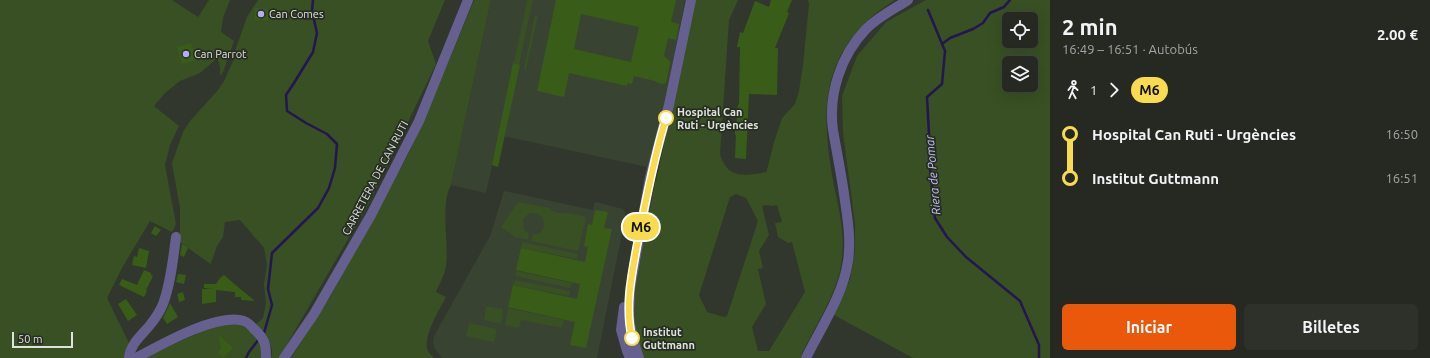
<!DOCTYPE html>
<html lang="es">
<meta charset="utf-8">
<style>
:root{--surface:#252921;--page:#2d312a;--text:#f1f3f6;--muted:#a3a6a5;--line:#42453f;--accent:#ea580c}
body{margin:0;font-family:Ubuntu,sans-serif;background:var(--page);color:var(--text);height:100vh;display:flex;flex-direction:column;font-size:15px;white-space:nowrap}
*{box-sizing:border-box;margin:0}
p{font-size:13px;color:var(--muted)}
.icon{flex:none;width:22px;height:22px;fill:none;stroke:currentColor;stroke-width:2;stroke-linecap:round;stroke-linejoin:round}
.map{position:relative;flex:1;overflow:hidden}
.sheet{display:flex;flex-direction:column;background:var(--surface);width:380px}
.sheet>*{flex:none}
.badge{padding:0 8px;border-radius:13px;font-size:14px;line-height:26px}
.fabs{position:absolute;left:1002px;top:12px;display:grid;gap:8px}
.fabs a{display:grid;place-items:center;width:36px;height:36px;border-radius:6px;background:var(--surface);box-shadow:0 4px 16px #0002,0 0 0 1px var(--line);font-size:20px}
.scale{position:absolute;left:12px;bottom:10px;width:61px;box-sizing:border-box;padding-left:4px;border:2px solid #dde2da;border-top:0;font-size:11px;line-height:14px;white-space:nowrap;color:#dde2da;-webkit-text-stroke:3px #272d22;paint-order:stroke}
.map>.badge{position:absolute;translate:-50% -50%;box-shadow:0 0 0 2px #fff}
.legs{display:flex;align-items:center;gap:6px;height:44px;padding:0 12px;font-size:13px}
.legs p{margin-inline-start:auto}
.headline{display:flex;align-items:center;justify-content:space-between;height:68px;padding:0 12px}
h1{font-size:22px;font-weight:700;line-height:30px}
.primary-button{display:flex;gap:8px;margin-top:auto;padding:8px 12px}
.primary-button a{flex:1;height:46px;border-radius:6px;background:var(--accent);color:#fff;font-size:16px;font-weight:700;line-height:46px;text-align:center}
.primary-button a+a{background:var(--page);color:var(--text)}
ul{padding:0 12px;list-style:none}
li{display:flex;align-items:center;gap:14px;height:44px;font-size:15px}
li i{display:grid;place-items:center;width:6px;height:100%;margin:0 5px;background:currentColor}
li i::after{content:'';width:10px;height:10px;margin:-5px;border:3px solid;border-radius:50%;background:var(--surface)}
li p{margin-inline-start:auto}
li:first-child i{background:linear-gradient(#0000 50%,currentColor 0)}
li:last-child i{background:linear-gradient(currentColor 50%,#0000 0)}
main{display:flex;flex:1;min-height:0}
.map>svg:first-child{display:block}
.built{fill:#394332}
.green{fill:#385023;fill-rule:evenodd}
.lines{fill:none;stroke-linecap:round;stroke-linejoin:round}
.stream{stroke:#241651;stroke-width:2.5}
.building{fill:#3a5c19;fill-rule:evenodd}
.minor{stroke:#65608f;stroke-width:10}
.line-1-casing{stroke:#fff;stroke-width:9}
.line-1{stroke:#f9db4f;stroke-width:6}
.poi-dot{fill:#b3acf9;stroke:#272d22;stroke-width:1.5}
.stop-1-dot{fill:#fff;stroke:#f9db4f;stroke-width:2}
.labels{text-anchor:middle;stroke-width:3.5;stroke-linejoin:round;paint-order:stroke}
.poi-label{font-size:11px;fill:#dde2da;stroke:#272d22;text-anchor:start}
.stop-label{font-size:11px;font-weight:bold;fill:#dde2da;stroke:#272d22;text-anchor:start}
.street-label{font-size:11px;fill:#dde2da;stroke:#272d22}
.water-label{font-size:12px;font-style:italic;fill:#c3bff8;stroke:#272d22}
</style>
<main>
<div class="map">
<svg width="1050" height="358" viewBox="0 0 1050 358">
<rect width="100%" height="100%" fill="#31372c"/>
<!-- built -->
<path class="built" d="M491 0H685L663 116 647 167 499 135 486 193 451 185Z
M504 191 593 210 595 202 623 209 626 214 597 358H442L435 349 433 342 434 336 490 236Z"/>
<!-- green -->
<path class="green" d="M0 0H172L198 17 209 0H230L223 18 221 32 234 41 223 72 220 76C220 69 221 64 217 59L215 60 200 73 180 81 165 93 154 106 179 126 170 145 165 165 176 224 172 232 150 221 122 268 107 298 129 343 124 358H0Z
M258 0H445L428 41 436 64 369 203 279 358H271C276 346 263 333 256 324L263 318 266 303 264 284 267 265 264 248 240 220 225 222 223 237 217 246 211 263 212 265 178 241 180 232V208L172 164 173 160 183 132 190 121 218 90 224 81 234 59 235 51 247 17Z
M474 0H491L451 185C440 204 449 243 446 266 445 275 439 284 436 292L446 297C440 309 422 337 428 351 429 353 432 356 434 358H291L330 297 409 153 441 80Z
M527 0H533L519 65 514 63Z
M695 0H738L729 20 720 154C727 179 745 176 766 172L768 166 774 142 782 118 795 104 799 91 803 65 809 4 808 0H895C886 6 877 12 868 20 817 68 823 124 834 186 839 209 845 233 842 258 839 293 814 326 800 358H641L632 307 655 182H656ZM736 194 746 198 758 221 727 316 724 317 707 312 699 295 730 197ZM766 205 771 206 777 205 782 222 775 223 778 237 788 243 792 242 805 292 769 351H758L752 327 766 304 758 269 763 268 759 251 769 235 762 206Z
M926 0H1050V358H913L834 315 850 279 855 251V224L843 133 842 96 857 56 886 22ZM1009 19H1031V41H1009ZM1009 63H1031V85H1009Z
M535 15 538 16 526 70 524 69Z
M518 202 550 208C554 215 563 213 570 213L571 214H574L586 217 578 251 531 241 533 235 540 233 544 227 543 219C537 210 527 211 523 221L524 229 529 234 528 240 515 237 501 227Z
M522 242 578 254 577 259 521 248Z
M516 271 572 283 570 288 515 276Z
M515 280 570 291 569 296 513 285Z
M486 306 503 309 501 324 484 320Z
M508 308 564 320 562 328 521 320 519 328 505 325Z
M236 322 245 327 264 343 263 358H146L158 351 210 328Z
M469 323 497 329 494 342 466 336Z"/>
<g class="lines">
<!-- stream -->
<path class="stream" d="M928 10 945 51 942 84 927 97 929 134 931 148 930 169 935 218 947 237 966 257 1020 301 1039 345V358
M942 44 950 38 973 29 983 23 990 13 1004 7 1010 0
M262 335 264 333 272 305 268 289 272 253 318 208 329 188 335 168 337 144 327 134 306 123 287 111 286 95 294 83 313 52 317 33 312 11 313 0
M246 358 249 352 259 339"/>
</g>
<!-- building -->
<path class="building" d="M556 0H676L671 22 679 24 676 40 668 38 664 56 670 61V64L666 83 663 84 658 83 655 81 634 76 632 84 627 83V86L569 73 564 97 537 91ZM581 14 639 27 631 62 574 49Z
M771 0H792L787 12 789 13 775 48H778L777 95 749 94 746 159 735 158 736 135H735V128H736L738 104 739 105 740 47H737L740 32 743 33 755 1 769 7Z
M255 8 268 9V20H255Z
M191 43 196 60 182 64 177 47Z
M513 63 520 65 498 167 492 165Z
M595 210 608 212 604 228 612 229 586 348 570 345 575 322 508 307 513 285 577 299 580 284 516 270 521 248 585 262 588 247 584 246 588 224 592 225Z
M155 226 161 230 156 236 151 233Z
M182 244 188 248 184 257 180 255Z
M139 248 149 251 146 268 132 265 134 256 137 257Z
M144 270 151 273V275L153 276 146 290 147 291 144 297 119 285 122 279 137 285Z
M178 274 186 275 184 284 176 282Z
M224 275 232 282 255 301 241 300V297H235V292L216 290V302L202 304V289H213L204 288V284H216L220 278Z
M183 292 185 300 179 302 177 294Z
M126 299 137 315 128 321 118 304Z
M170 303 178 317 167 324 163 318Z
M218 334 233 348 224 358 217 353 221 349Z"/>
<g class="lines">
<!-- minor -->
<path class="minor" d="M624 307 621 330 627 351 630 358
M129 358C130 344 142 335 150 325 155 319 160 311 163 304 171 282 173 259 176 237
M136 358C160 345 218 312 244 321 248 322 251 326 254 329 265 339 266 344 266 358
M284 358 314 314 371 215 419 121 468 0
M639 358 635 346 630 324 629 314 630 290 650 177 669 105 691 0
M806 358C821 327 843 296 848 261 851 241 848 221 845 201 842 177 837 154 833 130 828 94 841 55 866 29 878 17 894 9 908 0"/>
</g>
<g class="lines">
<defs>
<path id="line-1" d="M632 338C624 304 633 269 639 235 647 195 654 157 666 118"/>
</defs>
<!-- line-1 casing -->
<use href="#line-1" class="line-1-casing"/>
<!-- line-1 -->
<use href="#line-1" class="line-1"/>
</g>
<!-- markers -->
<g class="poi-dot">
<circle cx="261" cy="14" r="4"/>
<circle cx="186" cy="54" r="4"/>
</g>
<g class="stop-1-dot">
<circle cx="666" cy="118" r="7"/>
<circle cx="632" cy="338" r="7"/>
</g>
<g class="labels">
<!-- poi labels -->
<g class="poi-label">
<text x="269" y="18">Can Comes</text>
<text x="194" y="58">Can Parrot</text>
</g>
<!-- stop labels -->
<g class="stop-label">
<text x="677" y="116">Hospital Can<tspan x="677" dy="13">Ruti - Urgències</tspan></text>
<text x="643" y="336">Institut<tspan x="643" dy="13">Guttmann</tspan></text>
</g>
<!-- street labels -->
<g class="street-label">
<text transform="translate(375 178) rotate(-62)" y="4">CARRETERA DE CAN RUTI</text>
</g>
<!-- water labels -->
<g class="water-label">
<text transform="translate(933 175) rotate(-95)" y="4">Riera de Pomar</text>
</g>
</g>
</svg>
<div class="fabs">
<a><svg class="icon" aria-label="locate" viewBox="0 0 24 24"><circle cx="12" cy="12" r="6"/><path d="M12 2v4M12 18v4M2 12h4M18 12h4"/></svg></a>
<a><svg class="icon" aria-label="layers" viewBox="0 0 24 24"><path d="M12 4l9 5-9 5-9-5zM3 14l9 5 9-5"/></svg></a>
</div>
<div class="scale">50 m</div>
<b class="badge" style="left:641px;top:227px;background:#f9db4f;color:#111">M6</b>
</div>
<section class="sheet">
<div class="headline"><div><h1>2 min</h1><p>16:49 – 16:51 · Autobús</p></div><b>2.00 €</b></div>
<div class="legs"><svg class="icon" aria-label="walk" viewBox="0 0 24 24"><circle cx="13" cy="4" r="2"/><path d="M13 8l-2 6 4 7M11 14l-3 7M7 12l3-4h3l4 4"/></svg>1<svg class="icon" aria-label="forward" viewBox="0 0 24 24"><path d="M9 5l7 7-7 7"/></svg><b class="badge" style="background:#f9db4f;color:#111">M6</b></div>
<ul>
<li><i style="color:#f9db4f"></i><b>Hospital Can Ruti - Urgències</b><p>16:50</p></li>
<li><i style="color:#f9db4f"></i><b>Institut Guttmann</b><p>16:51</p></li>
</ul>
<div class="primary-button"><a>Iniciar</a><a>Billetes</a></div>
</section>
</main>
